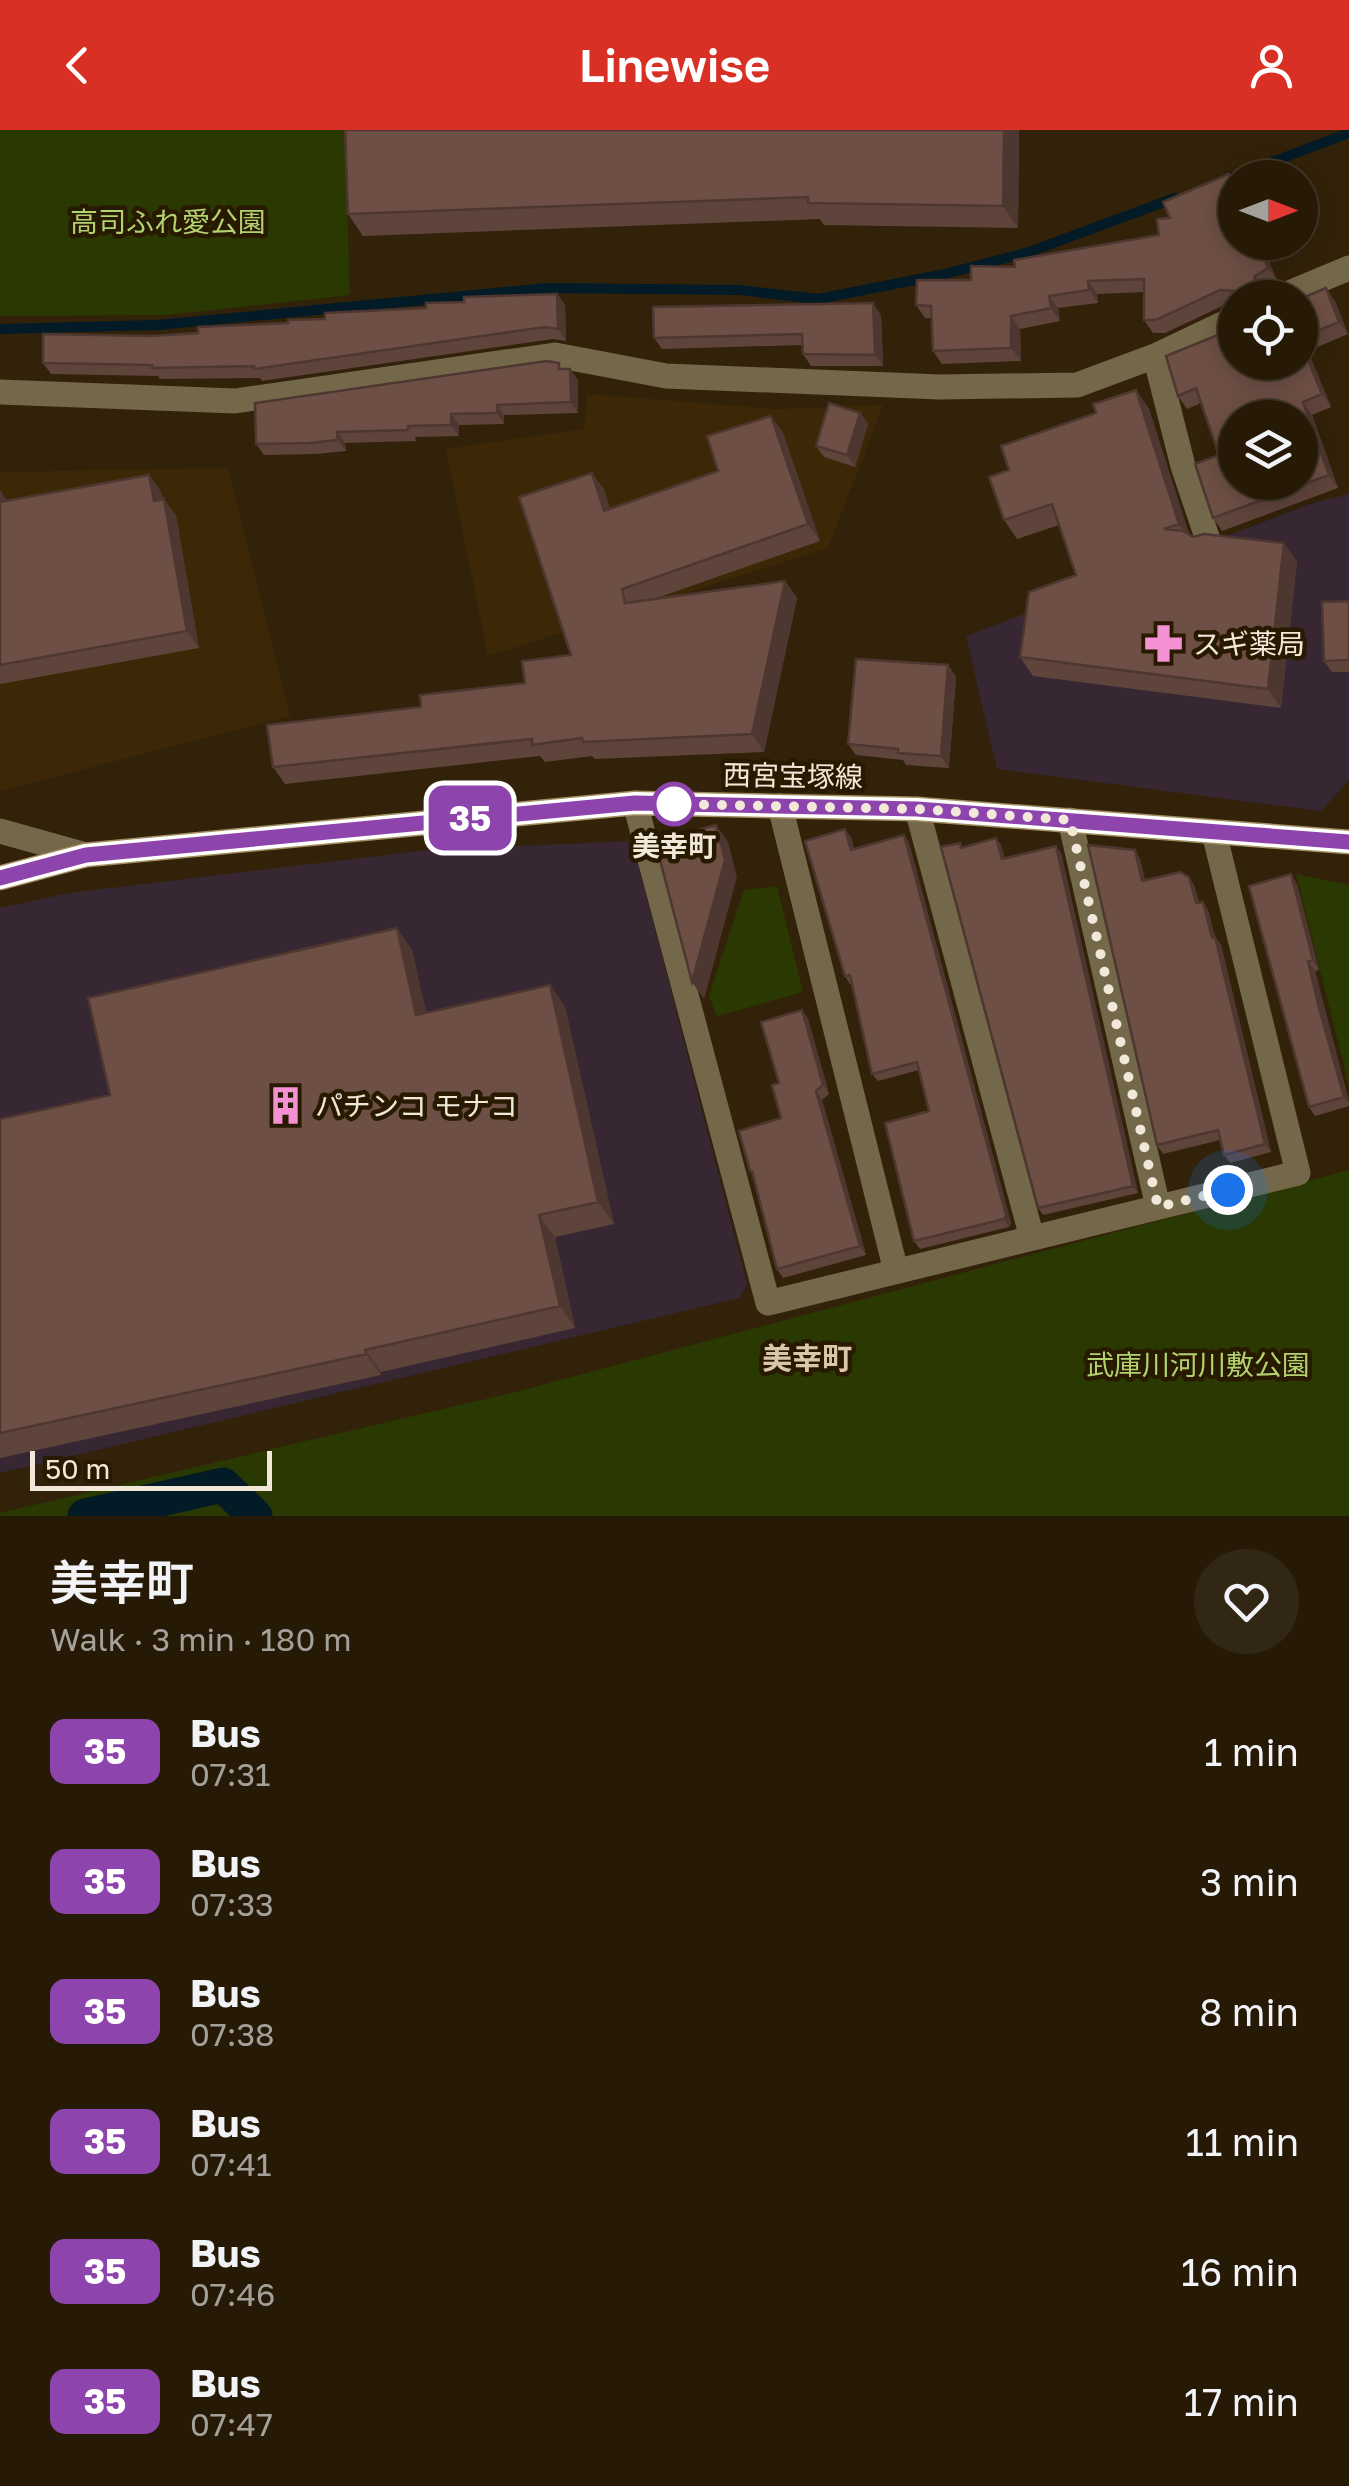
<!DOCTYPE html>
<meta charset="utf-8">
<style>
:root{--surface:#261a07;--page:#322715;--text:#f1f3f6;--muted:#a4a19b;--line:#423828;--accent:#d93025}
body{margin:0;font-family:"Golos Text","Noto Sans JP",sans-serif;background:var(--page);color:var(--text);height:100vh;display:flex;flex-direction:column;font-size:38px;white-space:nowrap}
*{box-sizing:border-box;margin:0}
p{font-size:32px;color:var(--muted)}
.icon{flex:none;width:55px;height:55px;fill:none;stroke:currentColor;stroke-width:2;stroke-linecap:round;stroke-linejoin:round}
.map{position:relative;height:1386px;overflow:hidden}
.drawer{display:flex;flex-direction:column;background:var(--surface);flex:1}
.drawer>*{flex:none}
.badge{padding:0 20px;border-radius:15px;font-size:35px;line-height:65px}
.needle{width:65px;rotate:90deg}
.buttons{position:absolute;left:1218px;top:30px;display:grid;gap:20px}
.buttons a{display:grid;place-items:center;width:100px;height:100px;border-radius:50%;background:var(--surface);box-shadow:0 5px 25px #0003,0 0 0 2px var(--line);font-size:50px}
.scale{position:absolute;left:30px;bottom:25px;width:242px;box-sizing:border-box;padding-left:10px;border:5px solid #f2e8d9;border-top:0;font-size:28px;line-height:35px;white-space:nowrap;color:#f2e8d9;-webkit-text-stroke:8px #281901;paint-order:stroke}
.you{position:absolute;width:50px;height:50px;margin:-25px;border:8px solid #fff;border-radius:50%;background:#1a73e8;box-shadow:0 0 0 15px #1a73e833}
.map>.badge{position:absolute;translate:-50% -50%;box-shadow:0 0 0 5px #fff}
.round{display:grid;place-items:center;flex:none;width:105px;height:105px;border-radius:52px;background:var(--page)}
.summary{display:flex;align-items:center;justify-content:space-between;height:170px;padding:0 50px}
h1{font-size:48px;font-weight:600;line-height:75px}
ul{padding:0;list-style:none}
li{display:flex;align-items:center;gap:30px;height:130px;padding:0 50px}
li div{flex:1}
li b{display:block;font-size:38px}
li em{font-style:normal}
li .badge{min-width:110px;font-weight:700;text-align:center}
header{display:flex;justify-content:space-between;align-items:center;height:130px;padding:0 50px;background:var(--accent);color:#fff;font-size:45px;font-weight:600}
.map>svg:first-child{display:block}
.commercial{fill:#362733}
.built{fill:#3c2807}
.green{fill:#2a3801}
.lines{fill:none;stroke-linecap:round;stroke-linejoin:round}
.stream{stroke:#031a27;stroke-width:10}
.canal{stroke:#031a27;stroke-width:35}
.street{stroke:#74684b;stroke-width:25}
.secondary{stroke:#a08e5f;stroke-width:25}
.wall{fill:#5f443b}
.shaded-wall{fill:#4d3730}
.building{fill:#6e4f45;stroke:#4d3730;stroke-width:2.5;fill-rule:evenodd}
.line-casing{stroke:#fff;stroke-width:22}
.line{stroke:#8e44ad;stroke-width:15}
.walk{stroke:#f2e8d9;stroke-width:10;stroke-dasharray:0 18}
.stop-dot{fill:#fff;stroke:#8e44ad;stroke-width:5}
.labels{text-anchor:middle;stroke-width:9;stroke-linejoin:round;paint-order:stroke}
.park-label{font-size:28px;fill:#b2d16f;stroke:#281901}
.poi-label{font-size:28px;fill:#f2e8d9;stroke:#281901;text-anchor:start}
.street-label{font-size:28px;fill:#f2e8d9;stroke:#281901}
.stop-label{font-size:28px;font-weight:bold;fill:#f2e8d9;stroke:#281901}
.neighbourhood-label{font-size:30px;font-weight:bold;fill:#dac6a9;stroke:#281901}
</style>
<header><svg class="icon" aria-label="back" viewBox="0 0 24 24"><path d="M15 5l-7 7 7 7"/></svg>Linewise<svg class="icon" aria-label="person" viewBox="0 0 24 24"><circle cx="12" cy="8" r="4"/><path d="M4 21q1-7 8-7t8 7"/></svg></header>
<div class="map">
<svg width="1349" height="1386" viewBox="0 0 1349 1386">
<rect width="100%" height="100%" fill="#322209"/>
<!-- commercial -->
<path class="commercial" d="M1349 364V650L1321 681 997 639 966 506 1310 374Z
M632 711 747 1154 739 1168 0 1343V778L69 763 428 720Z"/>
<!-- built -->
<path class="built" d="M587 264 777 279 883 275 828 418 488 526 446 319 584 299Z
M228 338 290 586 0 661V342Z"/>
<!-- green -->
<path class="green" d="M0 0H345L350 165 166 185 0 186Z
M1296 744 1349 755V956Z
M777 756 803 862 717 886 709 866 744 760Z
M1349 1040V1386H0V1383L515 1262Z"/>
<g class="lines">
<!-- stream -->
<path class="stream" d="M1219 52 1349 3
M0 199 158 195 548 158 739 160 818 169 945 144 1029 122 1175 68"/>
<!-- canal -->
<path class="canal" d="M85 1386 223 1355 255 1386"/>
<!-- street -->
<path class="street" d="M1277 168 1349 138
M1155 226 1183 336 1208 410
M0 262 235 271 555 225 666 246 940 257 1077 255 1155 226 1235 188
M635 673 768 1173 1298 1043 1214 703
M780 676 896 1141
M917 679 1032 1108
M1070 690 1158 1077
M0 701 86 725"/>
<!-- secondary -->
<path class="secondary" d="M0 748 86 725 635 673 917 679 1349 712"/>
</g>
<!-- wall -->
<path class="wall" d="M1019 0 1018 98 824 95 820 89 363 106 348 84Z
M1229 44 1235 52V112H1261L1277 150 1264 159 1263 168H1235V174L1229 173 1165 203H1153L1144 190V162L1097 164 1098 173 1058 178 1060 191 1020 199 1021 231 942 234 933 221 932 188H925L916 175 971 150 1015 137 1159 105 1170 88Z
M557 164 565 175 566 211 553 209 262 251 260 248 160 249 158 246 51 244 43 233 151 206 198 203Z
M1300 169 1335 171 1348 204 1308 221 1331 277 1312 285 1338 358 1222 401 1213 388 1219 325 1201 273 1187 279 1178 266Z
M881 185 883 236H811L803 224 802 215 662 219 654 208Z
M564 239 578 250V283L504 285V294L459 295V306L415 307 416 311 345 313 346 321 316 324 264 325 256 314Z
M1136 260 1149 279 1189 405 1193 407 1284 413 1297 432 1281 578 1033 546 1020 527 1076 445 1059 395 1017 409 1004 390 1009 340 1096 283Z
M860 283 868 294 855 337 824 327 816 316Z
M771 286 783 303 820 411 654 469 785 451 797 468 764 622 595 629 592 626 545 632 540 626 285 654 273 637 421 577 525 553 571 525 592 343 604 360 610 379 718 341Z
M149 345 161 362 163 370 164 369 176 386 199 518 0 554V361L7 371Z
M1349 471V542H1332L1324 531Z
M948 535 956 547 949 638 906 635 903 630 856 625 848 614Z
M904 705 909 713 1011 1093 1009 1097 920 1119 914 1111 929 981 919 940 878 951 872 944 852 853 850 854 845 846 851 707 854 719Z
M996 708 1001 715 1005 729 1061 723 1138 1063 1043 1085 1038 1078 960 713 963 717Z
M1140 729 1145 750 1189 747 1194 755 1199 772 1208 780 1215 807 1221 815 1271 1022 1230 1033 1224 1025 1220 1010 1163 1024 1157 1015Z
M1291 744 1297 754 1319 840 1315 841 1349 972V976L1315 986 1309 977Z
M412 820 426 883 550 855 565 877 614 1094 555 1107 575 1198 381 1242V1245L0 1328V989L110 965Z
M802 880 808 889 829 964 822 970 866 1125 783 1148 777 1139 754 1047 750 1041 781 988 779 953Z"/>
<!-- shaded-wall -->
<path class="shaded-wall" d="M1004 0H1019L1018 98 1003 76Z
M1257 112H1261L1277 150 1268 138Z
M1255 146 1264 159 1263 168H1257L1253 162Z
M1088 151 1097 164 1098 173 1089 160Z
M1326 158 1335 171 1348 204 1339 192Z
M557 164 565 175 566 211 558 199Z
M1049 166 1058 178 1060 191 1051 178Z
M873 173 881 185 883 236 875 225Z
M1011 186 1020 199 1021 231 1011 218Z
M1300 209 1308 221 1331 277 1322 264Z
M570 239 578 250V283L571 272Z
M1136 260 1149 279 1192 413 1179 394Z
M1303 272 1312 285 1338 358 1329 345Z
M497 275 504 285V294L497 283Z
M860 283 868 294 855 337 847 325Z
M451 284 459 295V306L451 295Z
M771 286 783 303 820 411 808 394Z
M337 302 345 313 346 321 338 310Z
M592 343 604 360 616 398 604 381Z
M149 345 161 362 166 388 154 371Z
M0 360 8 372 0 373Z
M164 369 176 386 199 518 187 501Z
M1284 413 1297 432 1281 578 1268 559Z
M785 451 797 468 764 622 752 604Z
M948 535 956 547 949 638 941 626Z
M716 695 728 712 737 747 704 869 692 852Z
M845 699 851 707 857 728 851 720Z
M904 705 909 713 1011 1093 1009 1097 1004 1089Z
M996 708 1001 715 1007 736 1002 729Z
M1056 716 1061 723 1138 1063 1133 1056Z
M1135 720 1140 729 1147 760 1142 751Z
M1291 744 1297 754 1319 840 1313 830Z
M1189 747 1194 755 1201 782 1196 773Z
M1203 772 1208 780 1216 812 1215 807 1221 815 1271 1022 1265 1014Z
M397 798 412 820 432 907 416 885Z
M1308 831 1315 841 1349 974 1344 967Z
M550 855 565 877 614 1094 598 1072Z
M802 880 808 889 829 964 823 955Z
M816 961 822 970 866 1125 860 1116Z
M539 1085 555 1107 575 1198 560 1176Z
M365 1220 381 1242V1245L366 1224Z"/>
<!-- building -->
<path class="building" d="M345 0H1004L1003 76 808 73V67L348 84Z
M1229 44 1235 58V112H1257L1268 138 1255 146 1253 162 1260 168H1238L1234 161 1220 160 1156 190H1144V149L1088 151 1089 160 1049 166 1051 178 1011 186V218L933 221 931 176 916 175 917 150H971V136L1015 137 1014 130 1159 105 1157 89 1170 88 1163 72Z
M1326 158 1339 192 1300 208V169Z
M557 164 558 199 545 197 254 239V236L152 238V235L43 233V204L151 206 198 203V197L288 193V190L325 189V183L426 178V173L464 172V167Z
M873 173 875 225 803 224 802 204 654 208 653 177Z
M1235 198V232H1300V210L1322 264 1303 272 1329 345 1213 388 1195 334 1219 325 1196 258 1178 266 1166 226ZM1235 288H1300V352H1235Z
M547 231 559 233V239H570L571 272 497 275V283L451 284V295L408 296V300L337 302 338 310 309 313 256 314 255 273Z
M1136 260 1179 394 1164 399 1183 401 1193 407 1204 404 1284 413 1268 559 1020 527 1029 462 1076 445 1052 374 1004 390 989 347 1009 340 1001 316 1096 283 1093 274Z
M829 273 860 283 847 325 816 316Z
M771 286 808 394 622 459 625 473 785 451 752 604 583 612 582 608 532 615V609L273 637 267 595 421 577 420 565 525 553 522 531 571 525 519 367 592 343 604 381 718 341 707 306Z
M149 345 154 371 164 369 187 501 0 535V372Z
M1349 471V530L1324 531 1322 472Z
M856 529 948 535 941 626 898 623V619L848 614Z
M716 695 725 730 692 852 655 711Z
M845 699 851 720 904 705 1006 1085 1004 1089 914 1111 885 993 929 981 917 932 872 944 850 845 845 846 805 711Z
M996 708 1002 729 1056 716 1133 1056 1038 1078 941 717 960 713 961 718Z
M1088 715 1135 720 1142 751 1180 742 1189 747 1196 773 1203 772 1212 808 1215 807 1265 1014 1224 1025 1218 1000 1157 1015Z
M1291 744 1313 830 1308 831 1319 878 1344 967 1309 977 1249 756Z
M397 798 416 885 550 855 598 1072 539 1085 560 1176 365 1220 366 1224 0 1303V989L110 965 88 868Z
M802 880 823 955 816 961 860 1116 777 1139 752 1041H750L739 1001 781 988 772 955 779 953 761 892Z"/>
<g class="lines">
<defs>
<path id="line" d="M0 748 86 725 635 673 917 679 1349 712"/>
</defs>
<!-- line casing -->
<use href="#line" class="line-casing"/>
<!-- line -->
<use href="#line" class="line"/>
<!-- walk -->
<path class="walk" d="M674 674H671L917 679 1070 690 1158 1077 1228 1060"/>
</g>
<!-- icons -->
<defs>
<symbol id="pharmacy-bare" viewBox="-9 -9 18 18"><path d="M-2-6h4v4h4v4h-4v4h-4v-4h-4v-4h4Z" fill="#f491d3" stroke="#281901" stroke-width="2.5" paint-order="stroke"/></symbol>
<symbol id="building-bare" viewBox="-9 -9 18 18"><path d="M-4-6H4V6H1V3H-1V6H-4ZM-2.5-4.3h1.7v1.8h-1.7ZM.8-4.3h1.7v1.8H.8ZM-2.5-1h1.7V.8h-1.7ZM.8-1h1.7V.8H.8Z" fill="#f491d3" stroke="#281901" stroke-width="2.5" paint-order="stroke"/></symbol>
</defs>
<g fill-rule="evenodd">
<use href="#pharmacy-bare" x="1136" y="486" width="55" height="55"/>
<use href="#building-bare" x="258" y="948" width="55" height="55"/>
</g>
<!-- markers -->
<circle class="stop-dot" cx="674" cy="674" r="20"/>
<g class="labels">
<!-- park labels -->
<g class="park-label">
<text x="168" y="102">高司ふれ愛公園</text>
<text x="1198" y="1245">武庫川河川敷公園</text>
</g>
<!-- poi labels -->
<g class="poi-label">
<text x="1193" y="524">スギ薬局</text>
<text x="315" y="986">パチンコ モナコ</text>
</g>
<!-- street labels -->
<g class="street-label">
<text transform="translate(793 646) rotate(1)" y="10">西宮宝塚線</text>
</g>
<!-- stop labels -->
<g class="stop-label">
<text x="674" y="726">美幸町</text>
</g>
<!-- neighbourhood labels -->
<g class="neighbourhood-label">
<text x="807" y="1239">美幸町</text>
</g>
</g>
</svg>
<div class="buttons">
<a><svg class="needle" viewBox="-14 -14 28 28"><path d="M0-13l5 13h-10z" fill="#e53935"/><path d="M0 13l5-13h-10z" fill="#a4a19b"/></svg></a>
<a><svg class="icon" aria-label="locate" viewBox="0 0 24 24"><circle cx="12" cy="12" r="6"/><path d="M12 2v4M12 18v4M2 12h4M18 12h4"/></svg></a>
<a><svg class="icon" aria-label="layers" viewBox="0 0 24 24"><path d="M12 4l9 5-9 5-9-5zM3 14l9 5 9-5"/></svg></a>
</div>
<div class="scale">50 m</div>
<div class="you" style="left:1228px;top:1060px"></div>
<b class="badge" style="left:470px;top:688px;background:#8e44ad;color:#fff">35</b>
</div>
<section class="drawer">
<div class="summary"><div><h1>美幸町</h1><p>Walk · 3 min · 180 m</p></div><a class="round"><svg class="icon" aria-label="heart" viewBox="0 0 24 24"><path d="M12 20l-8-8c-3-5 5-10 8-4 3-6 11-1 8 4z"/></svg></a></div>
<ul>
<li><span class="badge" style="background:#8e44ad;color:#fff">35</span><div><b>Bus</b><p>07:31</p></div><em>1 min</em></li>
<li><span class="badge" style="background:#8e44ad;color:#fff">35</span><div><b>Bus</b><p>07:33</p></div><em>3 min</em></li>
<li><span class="badge" style="background:#8e44ad;color:#fff">35</span><div><b>Bus</b><p>07:38</p></div><em>8 min</em></li>
<li><span class="badge" style="background:#8e44ad;color:#fff">35</span><div><b>Bus</b><p>07:41</p></div><em>11 min</em></li>
<li><span class="badge" style="background:#8e44ad;color:#fff">35</span><div><b>Bus</b><p>07:46</p></div><em>16 min</em></li>
<li><span class="badge" style="background:#8e44ad;color:#fff">35</span><div><b>Bus</b><p>07:47</p></div><em>17 min</em></li>
</ul>
</section>
